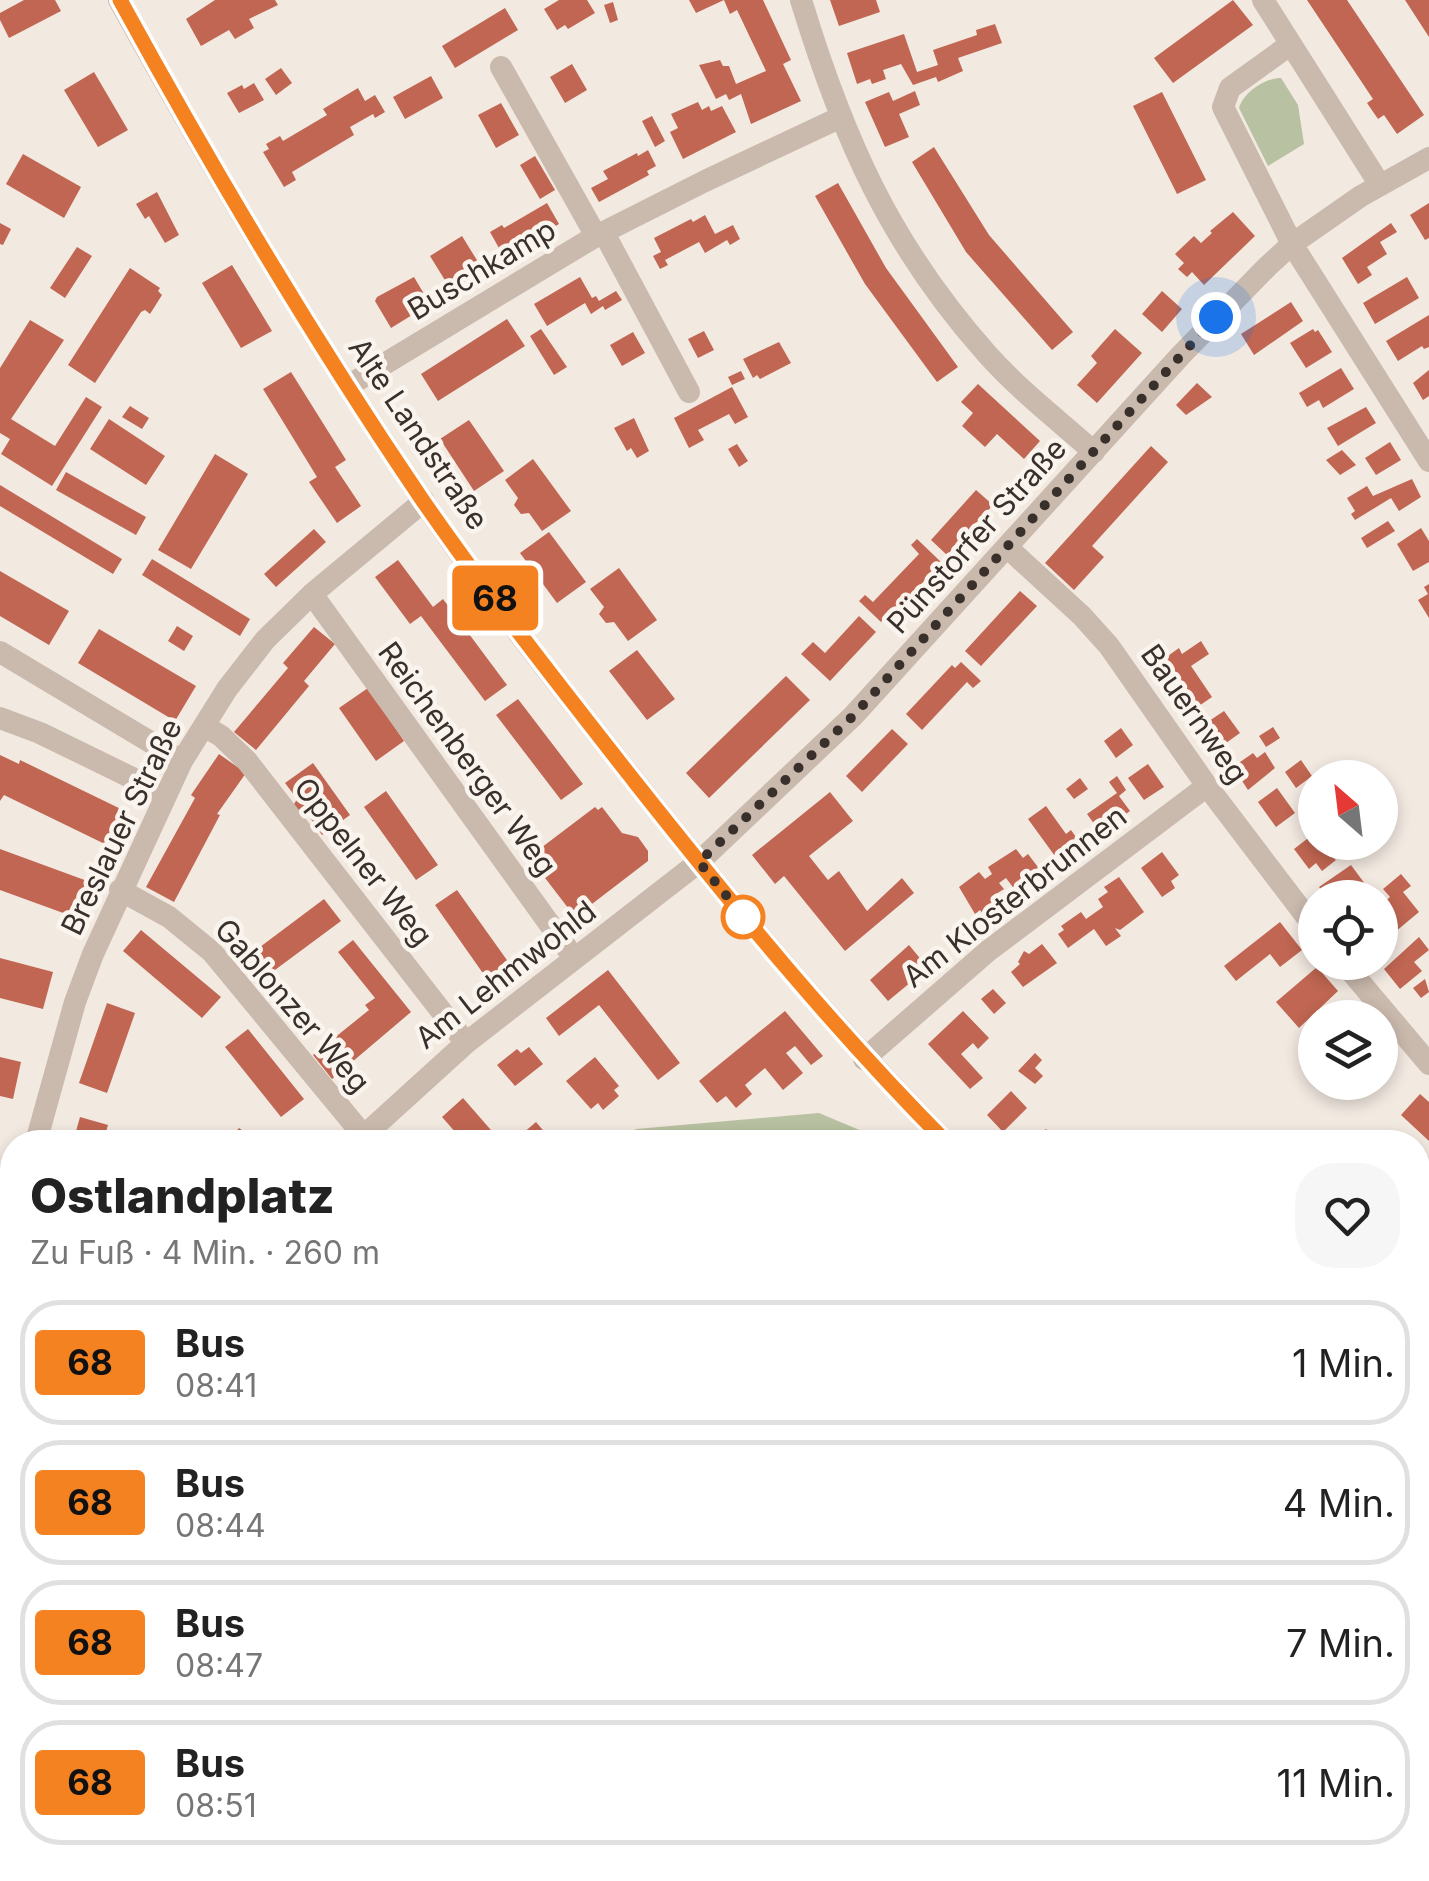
<!DOCTYPE html>
<html lang="de">
<meta charset="utf-8">
<style>
:root{--surface:#fff;--page:#f6f6f6;--text:#222;--muted:#767676;--line:#e0e0e0}
body{margin:0;font-family:Inter,sans-serif;background:var(--page);color:var(--text);height:100vh;display:flex;flex-direction:column;font-size:38px;white-space:nowrap}
*{box-sizing:border-box;margin:0}
p{font-size:32px;color:var(--muted)}
.icon{flex:none;width:55px;height:55px;fill:none;stroke:currentColor;stroke-width:2;stroke-linecap:round;stroke-linejoin:round}
.map{position:relative;flex:1;overflow:hidden}
.details{position:absolute;left:0px;top:1130px;width:1430px;height:752px;display:flex;flex-direction:column;background:var(--surface);border-radius:40px 40px 0 0;box-shadow:0 5px 15px #0003}
.details>*{flex:none}
.badge{padding:0 20px;border-radius:8px;font-size:35px;line-height:65px}
.needle{width:65px;rotate:332deg}
.fabs{position:absolute;left:1298px;top:760px;display:grid;gap:20px}
.fabs a{display:grid;place-items:center;width:100px;height:100px;border-radius:50%;background:var(--surface);box-shadow:0 5px 15px #0003;font-size:50px}
.you{position:absolute;width:50px;height:50px;margin:-25px;border:8px solid #fff;border-radius:50%;background:#1a73e8;box-shadow:0 0 0 15px #1a73e833}
.map>.badge{position:absolute;translate:-50% -50%;box-shadow:0 0 0 5px #fff}
.round{display:grid;place-items:center;flex:none;width:105px;height:105px;border-radius:40px;background:var(--page)}
.headline{display:flex;align-items:center;justify-content:space-between;height:170px;padding:0 30px}
h1{font-size:48px;font-weight:800;line-height:75px}
ul{padding:0;list-style:none}
li{display:flex;align-items:center;gap:30px;height:125px;margin:0 20px 15px;padding:0 10px;border:5px solid var(--line);border-radius:40px}
li div{flex:1}
li b{display:block;font-size:38px}
li em{font-style:normal}
li .badge{min-width:110px;font-weight:700;text-align:center}
.map>svg:first-child{display:block}
.green{fill:#b8c1a1}
.building{fill:#c06652}
.lines{fill:none;stroke-linecap:round;stroke-linejoin:round}
.minor{stroke:#cab9ad;stroke-width:22}
.line-casing{stroke:#fff;stroke-width:22}
.line{stroke:#f58220;stroke-width:15}
.walk{stroke:#392f2b;stroke-width:10;stroke-dasharray:0 18}
.stop-dot{fill:#fff;stroke:#f58220;stroke-width:5}
.labels{text-anchor:middle;stroke-width:9;stroke-linejoin:round;paint-order:stroke}
.street-label{font-size:30px;fill:#392f2b;stroke:#faf4ee}
</style>
<div class="map">
<svg width="1429" height="1881" viewBox="0 0 1429 1881">
<rect width="100%" height="100%" fill="#f2e9e1"/>
<!-- green -->
<path class="green" d="M1281 78 1298 105 1304 144 1268 166 1239 108C1244 92 1265 78 1281 78Z
M819 1113 888 1142H615L636 1129Z
M1418 1682 1429 1692V1881H201L217 1870H1418Z
M12 1855V1870H107L157 1881H7Z"/>
<!-- building -->
<path class="building" d="M24 0H55L61 11 9 38 0 20V13Z
M215 0H275L278 5 249 19 254 28 235 39 229 30 201 46 186 19Z
M559 0H587L595 13 568 29 565 25 557 30 544 9Z
M689 0H763L791 60 783 64 801 101 751 124 741 94 729 100 726 94 716 99 699 65 720 60 723 66H729L736 84 766 71 737 10 730 14 724 0 696 13Z
M830 0H876L880 12 839 26Z
M1233 0 1253 25 1173 83 1154 58Z
M1307 0H1347L1424 115 1397 134 1384 115 1378 119 1367 103 1373 99Z
M1405 0H1429V37Z
M613 2 618 20 610 23 604 5Z
M505 8 518 30 455 68 442 46Z
M995 24 1002 43 958 58 963 71 938 82 936 77 913 85 901 64 883 70 886 79 872 84 870 79 857 84 847 53 904 34 917 72 938 65 933 50 977 35 976 30Z
M572 64 587 90 565 103 550 77Z
M281 68 292 83 276 95 265 79Z
M94 72 128 130 98 147 64 90Z
M431 76 443 98 405 119 393 97Z
M254 83 264 100 239 113 227 93 242 85 244 89Z
M358 88 365 101 375 95 385 112 375 118 373 114 350 127 354 135 292 172 296 180 284 187 263 152 269 149 266 144 280 136 283 141 327 115 323 109Z
M915 91 920 105 899 114 909 137 885 147 865 102 889 92 893 101Z
M1162 92 1206 180 1177 194 1133 106Z
M698 102 702 110 709 106 711 111 722 106 736 132 683 159 670 132 678 128 671 114Z
M501 103 519 135 496 148 478 115Z
M652 116 665 141 655 147 642 121Z
M934 147 989 235 1073 332 1052 350 966 252 912 162Z
M648 150 656 166 647 171 649 175 599 202 591 188 608 179 603 171 637 153 638 156Z
M23 154 81 187 64 218 6 184Z
M535 156 555 190 540 199 520 165Z
M838 183 886 268 958 367 937 382 865 284 815 196Z
M157 192 179 235 165 243 149 216 145 219 136 204Z
M547 203 559 224 504 257 490 232 502 225 504 228Z
M1429 203V238L1425 240 1410 215Z
M1233 212 1255 236 1204 285 1192 272 1187 277 1178 269 1184 263 1175 254 1194 236 1201 243 1212 233 1210 231Z
M705 215 715 234 733 225 740 239 730 245 727 240 705 253 699 242 665 260 668 265 660 269 653 256 661 252 654 238 691 219 693 222Z
M0 223 11 229 3 245 0 244Z
M1391 223 1397 232 1380 242 1387 254 1367 267 1372 275 1358 284 1342 258Z
M462 236 483 270 451 290 430 256Z
M77 247 92 256 65 298 50 288Z
M232 265 272 331 241 348 202 283Z
M130 268 160 288 158 291 162 295 150 314 145 310 141 312 95 383 68 365Z
M414 277 430 304 391 328 375 301 377 297Z
M580 277 592 298 596 296 599 301 616 291 622 300 605 310 603 306 591 314 585 303 547 326 534 304Z
M1407 277 1419 298 1375 324 1363 303Z
M1162 291 1182 309 1162 332 1142 314Z
M1291 302 1303 321 1254 355 1241 334Z
M1429 315V347L1424 349 1422 346 1398 361 1386 341Z
M507 319 525 346 438 401 421 374Z
M30 320 64 340 11 419 55 446 86 397 102 407 52 486 1 454 10 439 0 433V368Z
M541 329 567 367 554 375 530 336Z
M1115 329 1142 353 1097 403 1077 385 1097 363 1091 356Z
M1313 329 1315 332 1318 330 1332 352 1306 368 1290 343Z
M704 331 714 350 698 358 688 339Z
M633 332 645 353 622 366 610 345Z
M779 342 791 363 760 379 757 375 753 378 743 359Z
M1341 368 1354 389 1323 408 1319 400 1307 407 1299 393Z
M1429 370V396L1423 400 1413 383Z
M741 371 745 379 732 385 728 377Z
M291 372 346 460 335 467 361 506 337 523 309 482 317 477 263 389Z
M1197 383 1212 397 1186 415 1176 405Z
M978 384 1040 441 1024 459 997 434 985 447 962 426 973 413 961 402Z
M732 387 748 417 735 424 729 414 698 430 704 440 689 448 674 418Z
M130 406 149 418 142 429 122 417Z
M1366 407 1376 423 1338 446 1327 428Z
M634 418 649 451 637 458 631 448 627 451 614 428Z
M109 419 165 456 146 485 90 449Z
M469 420 504 471 474 491 440 439Z
M1390 442 1401 460 1376 475 1365 458Z
M737 444 748 461 739 467 728 449Z
M1151 446 1168 462 1092 546 1104 557 1074 590 1045 563Z
M1342 450 1356 465 1340 475 1326 460Z
M215 454 248 474 191 569 158 550Z
M533 459 571 511 542 531 529 513 521 514 514 505 518 498 505 480Z
M66 472 146 517 136 535 56 490Z
M1412 479 1421 497 1399 511 1391 498 1355 520 1351 514 1355 511 1347 498 1367 486 1373 496Z
M0 485 122 559 113 574 0 506Z
M976 490 993 505 947 555 931 540Z
M1388 521 1395 531 1367 548 1361 538Z
M1421 528 1429 541V562L1413 571 1397 544Z
M314 529 326 542 276 587 264 574Z
M549 532 586 582 557 603 520 553Z
M917 539 941 562 890 619 887 615 881 622 859 601 865 595 873 602 919 554 911 545Z
M152 559 250 619 240 636 142 575Z
M398 560 433 607 443 599 507 685 485 701 421 616 410 624 375 577Z
M619 568 657 620 628 641 614 622 606 623 599 614 604 607 590 589Z
M0 571 69 611 49 645 0 616Z
M1429 584V618L1418 600 1428 594 1424 587Z
M1020 591 1037 606 981 666 965 651Z
M859 616 876 632 830 681 801 654 813 642 825 653Z
M177 626 193 636 184 651 168 641Z
M314 627 335 644 304 681 309 686 256 750 234 732 288 668 283 663Z
M99 629 196 686 175 721 78 663Z
M1201 641 1209 654 1191 666 1212 697 1193 710 1158 663 1179 648 1182 654Z
M637 650 675 699 647 720 609 671Z
M961 662 981 681 973 688 967 682 922 730 906 714 952 665 955 668Z
M786 676 810 700 709 798 686 773Z
M368 688 404 741 376 761 339 708Z
M518 699 583 784 561 800 496 715Z
M1224 711 1240 733 1219 748 1203 725Z
M1273 727 1280 738 1266 747 1259 736Z
M1121 728 1133 745 1116 758 1104 741Z
M892 729 908 744 862 792 846 776Z
M1265 752 1275 768 1248 790 1233 767 1253 753 1257 758Z
M219 754 246 773 217 814 220 815 174 902 146 887 195 798 191 795Z
M0 755 19 764 20 760 125 811 109 846 4 795 0 801Z
M1301 760 1312 776 1296 788 1285 772Z
M313 763 350 815 322 835 309 816 301 818 293 806 297 799 285 783Z
M1148 764 1164 787 1144 800 1128 778Z
M1117 776 1126 790 1119 796 1130 811 1100 832 1087 814 1117 793 1109 782Z
M1080 778 1088 789 1074 799 1066 789Z
M1277 788 1295 813 1276 827 1258 802Z
M386 791 438 865 416 880 364 807Z
M830 792 853 821 809 856 828 880 839 871 867 911 902 878 914 893 845 951 784 876 775 884 752 855Z
M1046 806 1066 834 1071 830 1083 847 1060 863 1028 819Z
M595 807 598 810 602 807 622 833 638 837 648 851V861L575 917 529 857Z
M1312 835 1315 842 1336 860 1322 871 1316 863 1309 869 1294 849Z
M0 849 90 882 77 918 0 890Z
M1016 849 1023 858 1028 854 1044 875 1018 894 1006 878 999 883 1004 889 996 894 1006 907 988 920 980 910 975 914 959 887 979 872 985 879 992 874 988 867Z
M1162 852 1179 875 1171 881 1175 888 1162 897 1141 868Z
M1351 865 1365 884 1348 898H1327L1319 887Z
M1401 874 1411 886 1403 892 1419 912 1383 942 1380 938V906L1390 897 1383 889Z
M1119 877 1144 912 1120 930 1115 928 1121 936 1106 946 1094 929 1068 948 1058 934 1064 930 1061 926 1081 912 1086 919 1103 907 1098 899 1108 892 1104 887Z
M457 890 509 963 487 979 435 905Z
M324 899 341 921 256 984 240 962Z
M1280 922 1302 950 1280 967 1270 954 1236 981 1224 966Z
M141 930 221 997 202 1018 123 951Z
M1419 937 1429 950 1414 962 1422 971 1400 989 1384 969Z
M353 940 411 1012 332 1079 313 1055 369 1010 365 1005 375 998 338 952Z
M1042 944 1057 963 1023 987 1011 972 1020 964 1018 962 1024 951 1029 954Z
M909 945 928 968 888 1001 870 980Z
M0 958 53 972 43 1009 0 998Z
M1317 967 1338 991 1299 1028 1276 1002Z
M608 970 680 1063 658 1080 599 1005 559 1036 546 1018Z
M1425 979 1429 992 1421 998 1413 988Z
M993 989 1006 1003 994 1014 981 999Z
M107 1003 135 1013 107 1093 79 1083Z
M785 1011 823 1056 811 1065 795 1046 786 1053 803 1073 783 1090 765 1068 745 1085 752 1094 736 1108 726 1096 717 1103 699 1081Z
M963 1011 989 1038 978 1049 973 1043 961 1054 983 1078 970 1089 928 1044Z
M248 1029 304 1099 281 1117 225 1047Z
M529 1047 543 1064 515 1086 497 1065 517 1049 521 1053Z
M1035 1053 1042 1060 1035 1068 1043 1076 1035 1084 1018 1071Z
M0 1057 21 1062 13 1099 0 1096Z
M595 1057 619 1086 614 1090 619 1096 603 1110 598 1103 591 1109 566 1081Z
M1011 1091 1027 1108 1003 1132 987 1115Z
M1420 1094 1429 1102V1141L1401 1115Z
M463 1098 497 1137 491 1142H464L442 1117Z
M80 1117 108 1125 103 1142H73Z
M536 1122 553 1142H528L522 1134Z
M239 1128 258 1142H227Z
M1046 1129 1060 1142H1032Z
M433 1130 446 1142H428L424 1138Z
M1418 1162 1429 1174V1178L1418 1189Z
M1418 1319 1429 1332 1418 1345Z
M1423 1430 1429 1438 1418 1449V1435Z
M1418 1473 1429 1484V1489L1418 1501Z
M0 1584 12 1589V1617L0 1612Z"/>
<g class="lines">
<!-- minor -->
<path class="minor" d="M119 0C213 170 312 337 421 498 489 598 565 693 640 788 737 911 836 1030 946 1142
M801 0C843 138 890 245 987 354 1019 390 1058 420 1094 452
M1263 0 1380 185
M1291 44 1230 88 1223 107 1292 244 1429 461
M501 67 596 236
M604 233 689 392
M348 386 596 236 705 181 839 118
M1008 548 1082 616 1109 646 1207 786 1315 928
M312 594 574 958
M0 652 182 761
M0 718 40 733 165 794
M204 726 221 736 247 761 466 1043
M120 890 169 917 212 952 363 1135
M1343 962 1429 1064
M864 1059 988 951 1207 786
M36 1142 75 1002 93 954 182 761 227 689 265 640 312 594 424 501
M357 1142 466 1043 699 862 853 716 1181 355 1267 267 1292 244 1361 196 1429 158
M0 1229 12 1232
M1418 1234 1429 1223
M0 1553 12 1555
M1418 1618 1429 1629
M0 1836 12 1798"/>
</g>
<g class="lines">
<defs>
<path id="line" d="M120 0C213 170 312 337 421 498 488 595 562 689 635 782 734 907 834 1029 946 1142"/>
</defs>
<!-- line casing -->
<use href="#line" class="line-casing"/>
<!-- line -->
<use href="#line" class="line"/>
<!-- walk -->
<path class="walk" d="M743 917 746 920 699 862 853 716 1216 317"/>
</g>
<!-- markers -->
<circle class="stop-dot" cx="743" cy="917" r="20"/>
<g class="labels">
<!-- street labels -->
<g class="street-label">
<text transform="translate(482 270) rotate(-31)" y="10">Buschkamp</text>
<text transform="translate(418 434) rotate(56)" y="10">Alte Landstraße</text>
<text transform="translate(977 536) rotate(-48)" y="10">Pünstorfer Straße</text>
<text transform="translate(1194 714) rotate(55)" y="10">Bauernweg</text>
<text transform="translate(467 759) rotate(54)" y="10">Reichenberger Weg</text>
<text transform="translate(122 827) rotate(-64)" y="10">Breslauer Straße</text>
<text transform="translate(363 862) rotate(52)" y="10">Oppelner Weg</text>
<text transform="translate(1015 897) rotate(-38)" y="10">Am Klosterbrunnen</text>
<text transform="translate(506 975) rotate(-38)" y="10">Am Lehmwohld</text>
<text transform="translate(292 1006) rotate(49)" y="10">Gablonzer Weg</text>
</g>
</g>
</svg>
<div class="fabs">
<a><svg class="needle" viewBox="-14 -14 28 28"><path d="M0-13l5 13h-10z" fill="#e53935"/><path d="M0 13l5-13h-10z" fill="#767676"/></svg></a>
<a><svg class="icon" aria-label="locate" viewBox="0 0 24 24"><circle cx="12" cy="12" r="6"/><path d="M12 2v4M12 18v4M2 12h4M18 12h4"/></svg></a>
<a><svg class="icon" aria-label="layers" viewBox="0 0 24 24"><path d="M12 4l9 5-9 5-9-5zM3 14l9 5 9-5"/></svg></a>
</div>
<div class="you" style="left:1216px;top:317px"></div>
<b class="badge" style="left:495px;top:598px;background:#f58220;color:#111">68</b>
<section class="details">
<div class="headline"><div><h1>Ostlandplatz</h1><p>Zu Fuß · 4 Min. · 260 m</p></div><a class="round"><svg class="icon" aria-label="heart" viewBox="0 0 24 24"><path d="M12 20l-8-8c-3-5 5-10 8-4 3-6 11-1 8 4z"/></svg></a></div>
<ul>
<li><span class="badge" style="background:#f58220;color:#111">68</span><div><b>Bus</b><p>08:41</p></div><em>1 Min.</em></li>
<li><span class="badge" style="background:#f58220;color:#111">68</span><div><b>Bus</b><p>08:44</p></div><em>4 Min.</em></li>
<li><span class="badge" style="background:#f58220;color:#111">68</span><div><b>Bus</b><p>08:47</p></div><em>7 Min.</em></li>
<li><span class="badge" style="background:#f58220;color:#111">68</span><div><b>Bus</b><p>08:51</p></div><em>11 Min.</em></li>
</ul>
</section>
</div>
